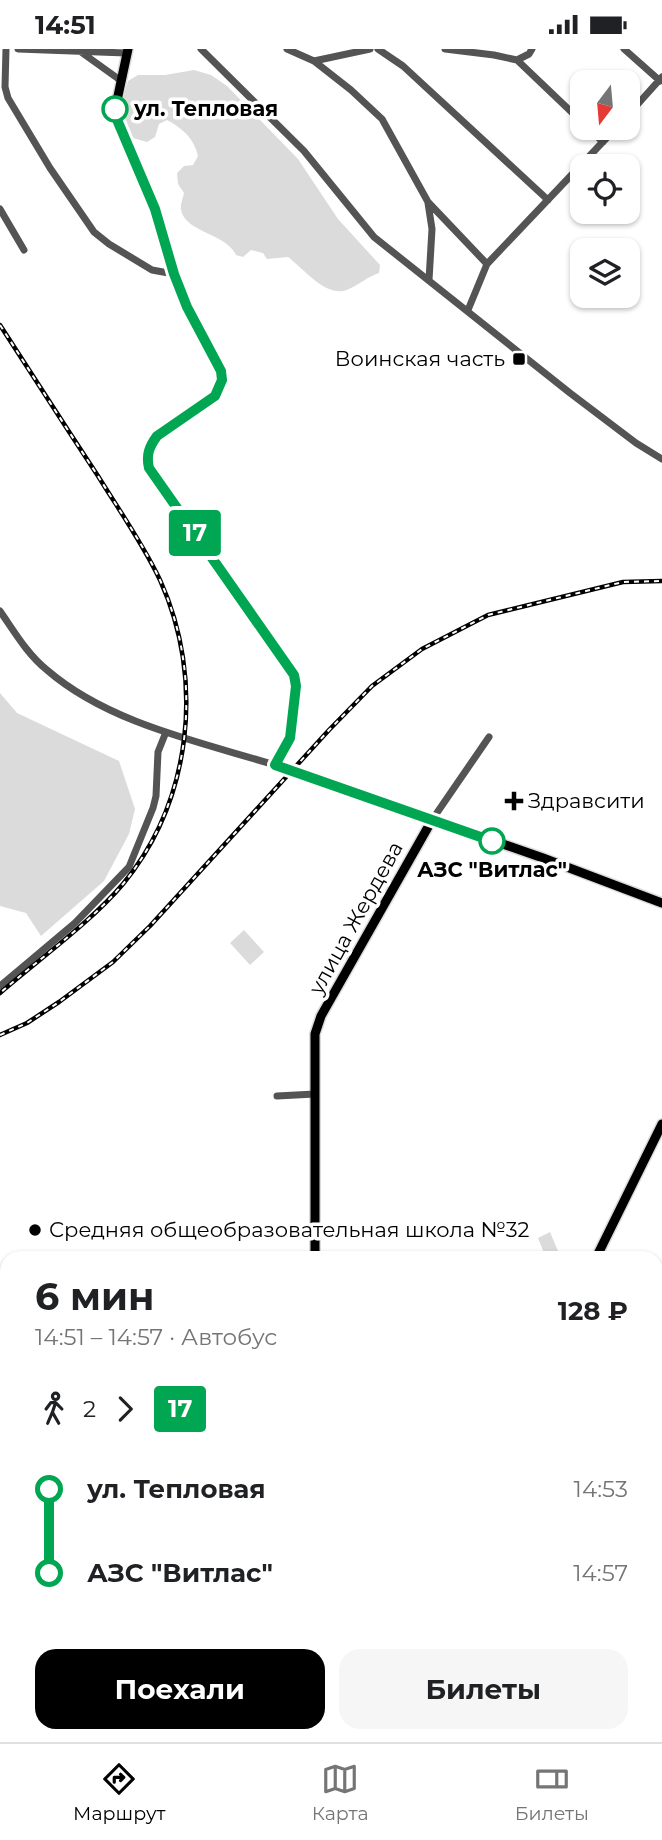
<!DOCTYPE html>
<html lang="ru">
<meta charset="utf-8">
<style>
:root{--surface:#fff;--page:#f6f6f6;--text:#202124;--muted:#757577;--line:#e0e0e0;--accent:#000}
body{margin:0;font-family:Montserrat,sans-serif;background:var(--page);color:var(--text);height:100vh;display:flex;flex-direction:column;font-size:26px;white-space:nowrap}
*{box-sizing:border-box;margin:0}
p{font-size:23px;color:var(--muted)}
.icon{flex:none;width:38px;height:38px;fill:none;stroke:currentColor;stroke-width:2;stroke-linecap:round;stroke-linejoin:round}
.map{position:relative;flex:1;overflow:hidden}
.sheet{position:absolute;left:0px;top:1202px;width:663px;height:492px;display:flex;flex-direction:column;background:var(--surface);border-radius:21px 21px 0 0;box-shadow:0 2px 5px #0004}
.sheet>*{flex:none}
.badge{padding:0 14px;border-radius:5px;font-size:24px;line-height:46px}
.needle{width:46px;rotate:196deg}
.fabs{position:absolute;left:570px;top:21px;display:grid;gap:14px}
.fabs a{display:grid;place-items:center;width:70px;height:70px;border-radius:14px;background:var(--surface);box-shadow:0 2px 5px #0004;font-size:35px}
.map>.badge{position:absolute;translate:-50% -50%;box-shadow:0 0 0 4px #fff}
.legs{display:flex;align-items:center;gap:10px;height:77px;padding:0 35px;font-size:23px}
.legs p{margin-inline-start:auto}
.summary{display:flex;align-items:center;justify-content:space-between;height:119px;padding:0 35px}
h1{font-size:38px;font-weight:700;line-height:52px}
.button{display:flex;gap:14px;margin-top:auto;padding:14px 35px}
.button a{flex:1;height:80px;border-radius:21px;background:var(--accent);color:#fff;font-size:28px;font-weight:700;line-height:80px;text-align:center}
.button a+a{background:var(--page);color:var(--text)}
ul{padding:0 35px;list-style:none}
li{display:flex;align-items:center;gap:24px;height:84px;font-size:26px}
li i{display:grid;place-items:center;width:10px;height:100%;margin:0 9px;background:currentColor}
li i::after{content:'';width:18px;height:18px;margin:-9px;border:5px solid;border-radius:50%;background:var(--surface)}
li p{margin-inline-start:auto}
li:first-child i{background:linear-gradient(#0000 50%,currentColor 0)}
li:last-child i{background:linear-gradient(currentColor 50%,#0000 0)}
.status{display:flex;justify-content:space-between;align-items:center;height:49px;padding:0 35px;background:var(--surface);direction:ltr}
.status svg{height:19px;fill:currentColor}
.menu{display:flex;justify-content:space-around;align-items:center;height:98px;border-top:2px solid var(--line);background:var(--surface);font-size:19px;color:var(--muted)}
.menu a{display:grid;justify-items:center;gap:4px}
.menu .on{color:var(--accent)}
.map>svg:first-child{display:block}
.green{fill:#dbdbdb}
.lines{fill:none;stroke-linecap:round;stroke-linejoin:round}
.major-casing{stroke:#dbdbdb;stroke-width:12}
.minor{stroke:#545454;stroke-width:7}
.major{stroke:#000;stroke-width:9}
.tram{stroke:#000;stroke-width:2}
.rail-casing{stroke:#000;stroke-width:4.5}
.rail{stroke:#fff;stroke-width:2;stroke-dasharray:5;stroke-linecap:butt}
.line-1-casing{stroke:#fff;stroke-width:16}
.line-1{stroke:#00a651;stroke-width:10}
.stop-1-dot{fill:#fff;stroke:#00a651;stroke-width:3.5}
.poi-dot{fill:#000;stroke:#fff;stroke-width:2.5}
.labels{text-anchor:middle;stroke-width:7;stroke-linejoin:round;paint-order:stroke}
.stop-label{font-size:21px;font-weight:bold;fill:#000;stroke:#fff;text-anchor:start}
.poi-label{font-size:21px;fill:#000;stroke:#fff;text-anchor:start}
.street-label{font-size:21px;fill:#000;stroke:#fff}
</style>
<div class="status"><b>14:51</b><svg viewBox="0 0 49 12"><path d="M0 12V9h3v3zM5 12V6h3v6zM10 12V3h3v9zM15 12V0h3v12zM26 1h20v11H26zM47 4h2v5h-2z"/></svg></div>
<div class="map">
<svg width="662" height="1693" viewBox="0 0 662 1693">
<rect width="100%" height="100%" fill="#fff"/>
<!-- green -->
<path class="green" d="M194 21 211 26 227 37 298 110 338 170 380 216 379 224C367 228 360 235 349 240 328 251 304 220 288 208L267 210 263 204 251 201 243 208 236 206C226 184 186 184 181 161 180 156 183 149 184 144L178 135 177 124 184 117 193 116 198 107C194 89 182 79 167 71L159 75 155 88 147 93 133 89C117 62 119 60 128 32L138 26H165Z
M0 644 17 664 119 712 135 760 129 785 104 832 41 887 26 864 0 857Z
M244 881 264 903 250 916 230 894Z
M550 1183 561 1209H546L538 1189Z
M7 1469V1632L0 1631V1472Z"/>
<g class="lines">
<defs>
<path id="major" d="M128 0 115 61 118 73 155 160 174 225 187 258 221 322 222 331 215 347 157 387C149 398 146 406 149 419L294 626 296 637 290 689 275 716 543 809 662 854
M315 1209V985L321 967 432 771
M596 1209 662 1075
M0 1392H7
M656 1557 662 1555
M656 1575 662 1572
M0 1643H7
M341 1687 348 1693
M377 1693 389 1687
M420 1693 432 1687"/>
</defs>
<!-- major casing -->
<use href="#major" class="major-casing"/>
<!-- minor -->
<path class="minor" d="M6 0 5 38 8 49 50 119 94 183 109 195 152 221 174 225
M18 0 126 4
M201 0 304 102 374 188 570 344 636 394 662 410
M287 0 314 12 351 41 382 70 428 153 487 215
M378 0 403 17 548 151
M445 0 494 6 517 11 529 5 532 0
M624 0 660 32
M81 3 120 31
M517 11 583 74
M314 12 370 0
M628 66 662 28
M588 79 603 93
M428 154 432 180 429 231
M0 160 24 201
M468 261 487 215 616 79
M0 562C14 582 27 605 47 621 108 674 200 693 275 716
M432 771 489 688
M0 937 75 874 129 818 153 759 156 747 158 703 166 683
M277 1047 315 1045
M617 1209H626
M656 1223 662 1226
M656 1297 662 1262
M656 1363 662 1361
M656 1478 662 1483"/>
<!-- major -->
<use href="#major" class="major"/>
<!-- tram -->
<path class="tram" d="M656 1570 662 1567
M402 1693 415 1687"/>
<defs>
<path id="rail" d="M0 276C33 327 65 377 98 427 119 461 143 495 160 531 205 630 192 751 123 835 91 873 38 911 0 944
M0 986 27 974 59 953 113 913 150 877 329 681 372 637 422 600 488 566 623 533 662 532"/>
</defs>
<!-- rail casing -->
<use href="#rail" class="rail-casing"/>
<!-- rail -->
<use href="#rail" class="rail"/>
</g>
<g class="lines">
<defs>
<path id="line-1" d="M115 60 118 73 155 160 174 225 187 258 221 322 222 331 215 347 157 387C149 398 146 406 149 419L294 626 296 637 290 689 275 716 492 792"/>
</defs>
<!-- line-1 casing -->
<use href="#line-1" class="line-1-casing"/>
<!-- line-1 -->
<use href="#line-1" class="line-1"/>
</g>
<!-- markers -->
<g class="stop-1-dot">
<circle cx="115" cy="60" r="12"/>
<circle cx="492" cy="792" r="12"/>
</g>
<g class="poi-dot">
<rect x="512" y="303" width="14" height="14" rx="3.5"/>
<path d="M510.5 741.5h7v7h7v7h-7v7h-7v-7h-7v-7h7z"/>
<circle cx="35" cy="1181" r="7"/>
</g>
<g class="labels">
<!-- stop labels -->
<g class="stop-label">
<text x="134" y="67">ул. Тепловая</text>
<text x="492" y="828" text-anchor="middle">АЗС "Витлас"</text>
</g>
<!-- poi labels -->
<g class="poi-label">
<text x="505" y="317" text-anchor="end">Воинская часть</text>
<text x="528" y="759">Здравсити</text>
<text x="49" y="1188">Средняя общеобразовательная школа №32</text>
</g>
<!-- street labels -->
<g class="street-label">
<text transform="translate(356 869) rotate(-61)" y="7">улица Жердева</text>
</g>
</g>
</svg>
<div class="fabs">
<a><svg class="needle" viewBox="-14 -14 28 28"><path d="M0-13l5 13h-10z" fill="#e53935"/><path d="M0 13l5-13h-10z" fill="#757577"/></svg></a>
<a><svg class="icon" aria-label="locate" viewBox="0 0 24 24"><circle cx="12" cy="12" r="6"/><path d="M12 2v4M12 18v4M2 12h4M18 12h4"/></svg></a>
<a><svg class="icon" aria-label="layers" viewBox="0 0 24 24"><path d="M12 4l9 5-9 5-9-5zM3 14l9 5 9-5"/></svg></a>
</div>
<b class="badge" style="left:195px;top:484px;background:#00a651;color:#fff">17</b>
<section class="sheet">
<div class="summary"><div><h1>6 мин</h1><p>14:51 – 14:57 · Автобус</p></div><b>128 ₽</b></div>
<div class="legs"><svg class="icon" aria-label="walk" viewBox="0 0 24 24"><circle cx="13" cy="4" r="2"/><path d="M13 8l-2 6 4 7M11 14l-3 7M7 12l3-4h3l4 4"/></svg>2<svg class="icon" aria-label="forward" viewBox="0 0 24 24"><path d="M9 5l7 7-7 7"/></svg><b class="badge" style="background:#00a651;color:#fff">17</b></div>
<ul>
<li><i style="color:#00a651"></i><b>ул. Тепловая</b><p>14:53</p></li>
<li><i style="color:#00a651"></i><b>АЗС &quot;Витлас&quot;</b><p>14:57</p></li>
</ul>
<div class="button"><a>Поехали</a><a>Билеты</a></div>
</section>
</div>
<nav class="menu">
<a class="on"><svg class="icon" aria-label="directions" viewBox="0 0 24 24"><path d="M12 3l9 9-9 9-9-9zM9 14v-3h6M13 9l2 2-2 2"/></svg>Маршрут</a>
<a><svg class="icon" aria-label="map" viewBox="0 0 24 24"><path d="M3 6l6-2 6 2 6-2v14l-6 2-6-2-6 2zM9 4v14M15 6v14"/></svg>Карта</a>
<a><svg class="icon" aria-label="tickets" viewBox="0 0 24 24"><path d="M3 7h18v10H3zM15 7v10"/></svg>Билеты</a>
</nav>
